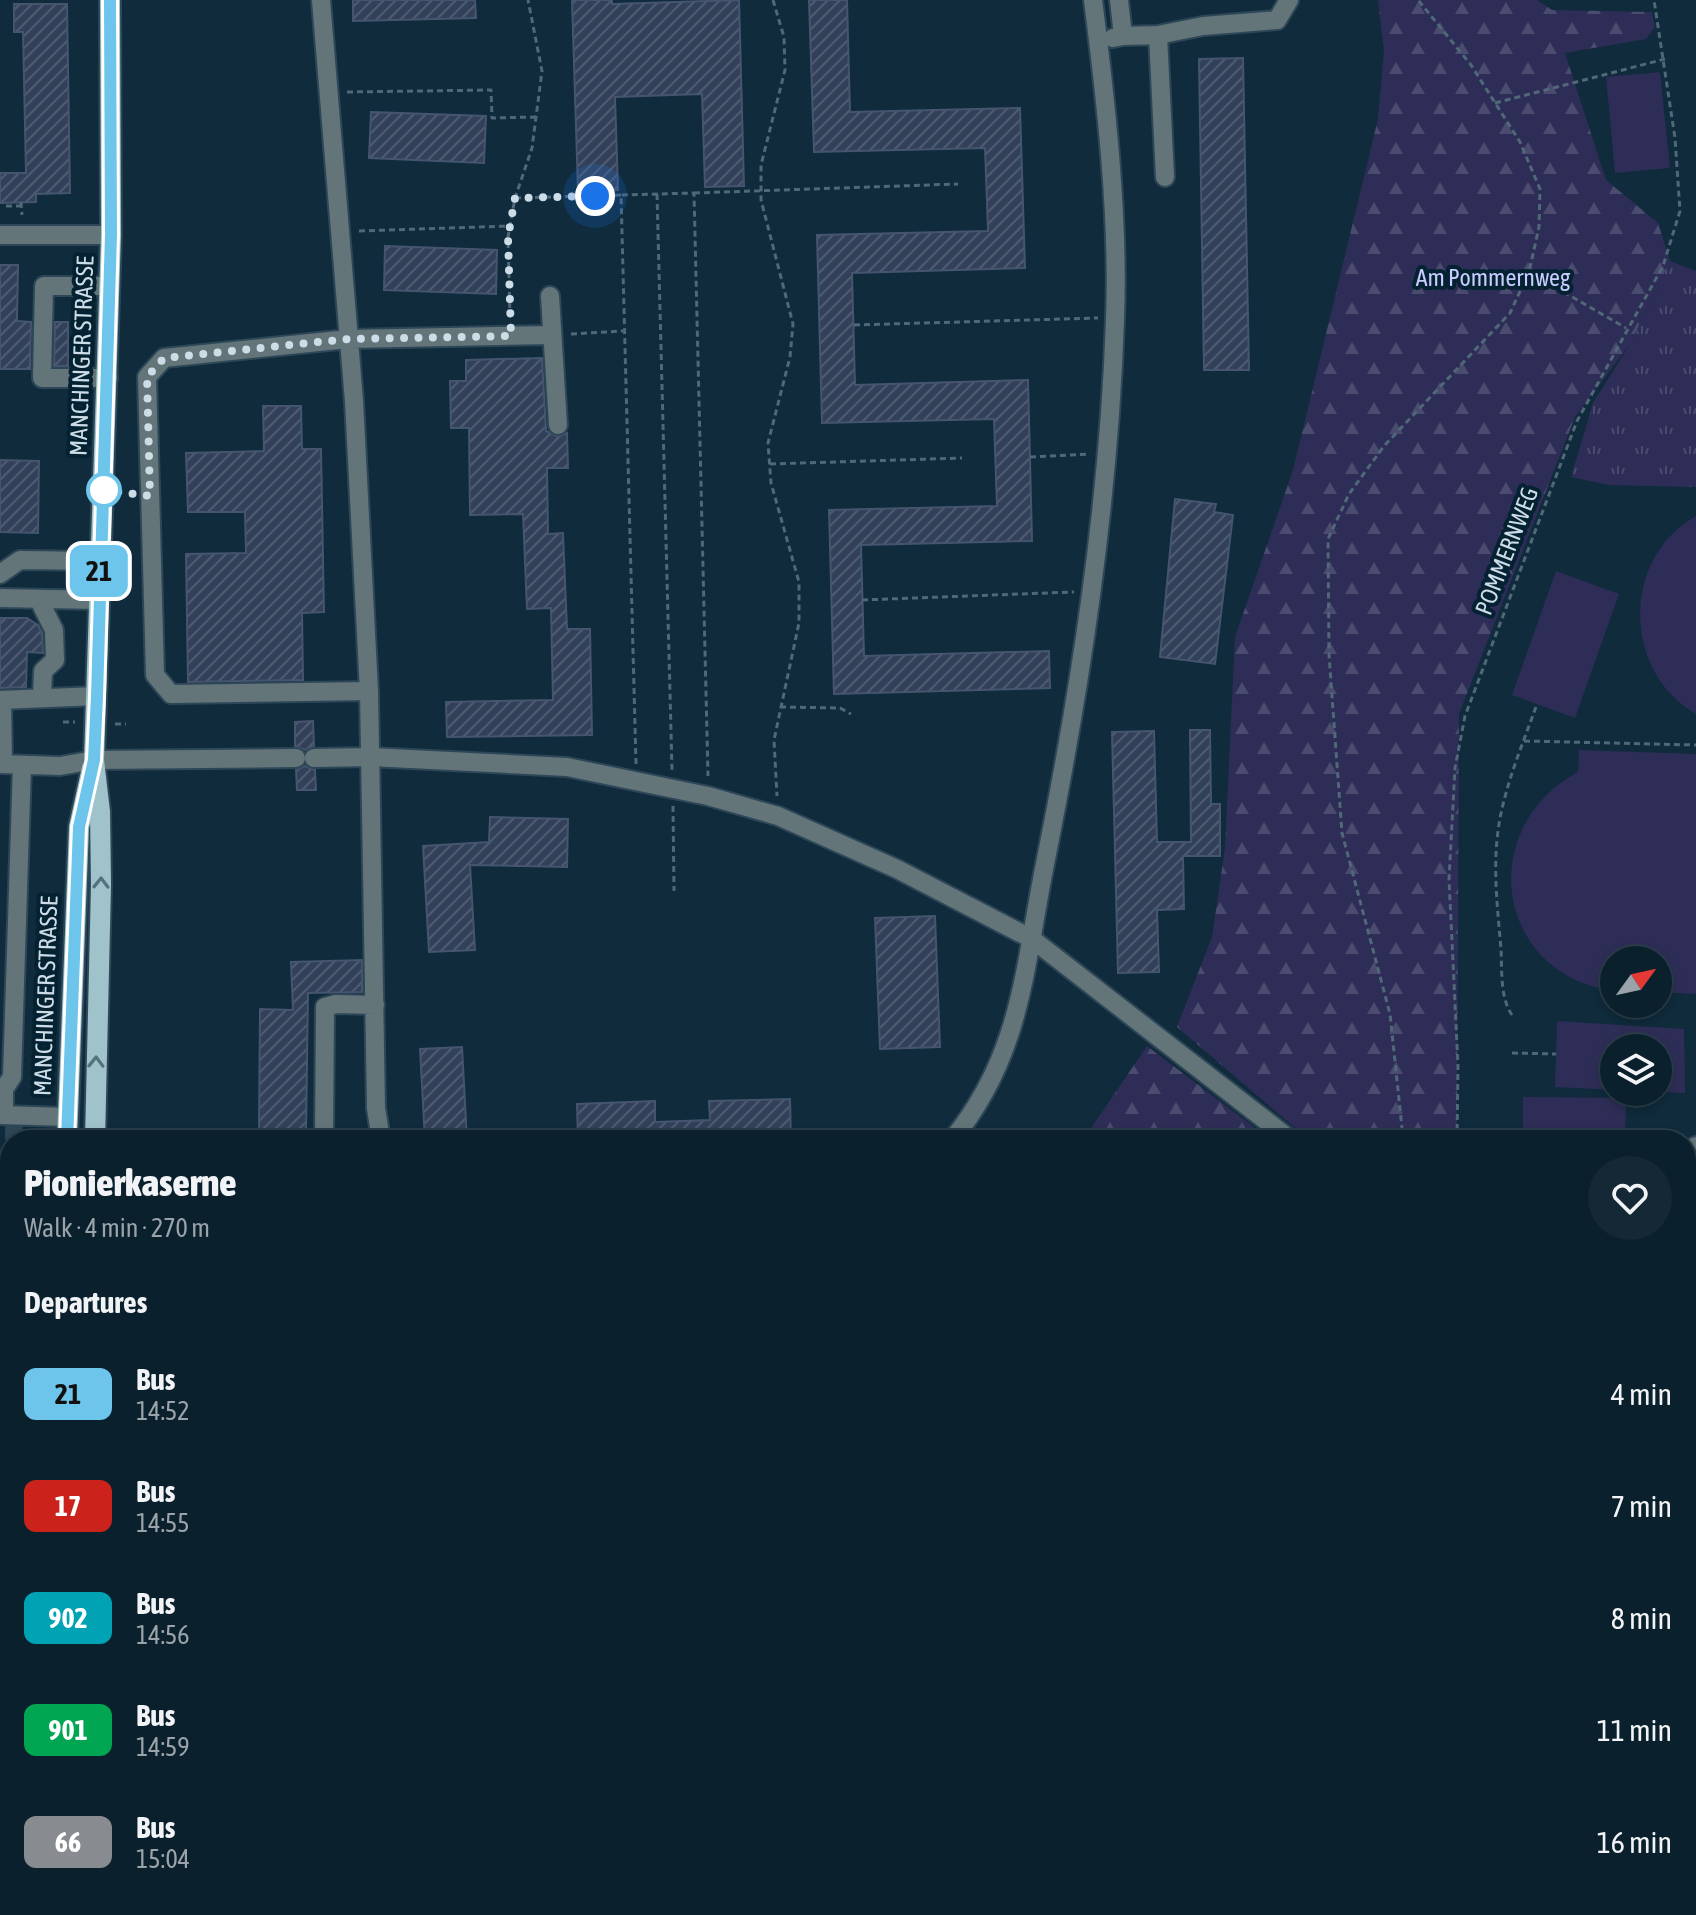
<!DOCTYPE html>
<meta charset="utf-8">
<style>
:root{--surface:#0b202d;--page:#142835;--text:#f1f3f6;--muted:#9aa3aa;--line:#2b3e49}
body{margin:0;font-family:"Asap Condensed",sans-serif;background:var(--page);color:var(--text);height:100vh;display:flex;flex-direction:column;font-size:30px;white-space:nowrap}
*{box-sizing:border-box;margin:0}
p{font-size:26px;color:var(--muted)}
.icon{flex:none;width:44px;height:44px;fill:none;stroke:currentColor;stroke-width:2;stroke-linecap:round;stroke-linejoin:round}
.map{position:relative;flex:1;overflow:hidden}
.side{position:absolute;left:0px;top:1130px;width:1696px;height:786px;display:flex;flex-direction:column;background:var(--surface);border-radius:32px 32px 0 0;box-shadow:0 4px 12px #0003,0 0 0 2px var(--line)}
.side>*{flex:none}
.badge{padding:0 16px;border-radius:12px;font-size:28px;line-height:52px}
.needle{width:52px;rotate:57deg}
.fabs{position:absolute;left:1600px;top:946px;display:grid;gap:16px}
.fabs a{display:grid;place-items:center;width:72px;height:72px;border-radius:50%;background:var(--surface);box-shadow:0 4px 12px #0003,0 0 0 2px var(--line);font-size:40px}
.you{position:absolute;width:40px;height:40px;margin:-20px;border:6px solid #fff;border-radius:50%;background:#1a73e8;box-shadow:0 0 0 12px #1a73e833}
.map>.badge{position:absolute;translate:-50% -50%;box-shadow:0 0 0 4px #fff}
h2{padding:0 24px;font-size:30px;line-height:72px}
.round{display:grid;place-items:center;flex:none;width:84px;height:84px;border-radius:42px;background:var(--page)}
.head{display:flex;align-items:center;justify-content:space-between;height:136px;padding:0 24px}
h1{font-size:38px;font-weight:800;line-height:60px}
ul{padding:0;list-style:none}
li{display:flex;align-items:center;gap:24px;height:112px;padding:0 24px}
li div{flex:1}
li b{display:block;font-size:30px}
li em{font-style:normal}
li .badge{min-width:88px;font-weight:700;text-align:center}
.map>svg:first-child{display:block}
.grass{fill:url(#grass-tufts)}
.forest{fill:url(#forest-firs)}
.green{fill:#2d2d57}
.building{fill:url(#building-hatch);stroke:#46556f;stroke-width:2}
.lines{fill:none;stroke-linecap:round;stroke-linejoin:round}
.minor-tunnel{stroke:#2c4656;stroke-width:18;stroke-dasharray:18 9;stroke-linecap:butt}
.minor-casing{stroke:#2d4758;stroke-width:22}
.major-casing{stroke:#2d4758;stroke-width:24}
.highway-casing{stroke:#2d4758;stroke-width:28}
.path{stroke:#506877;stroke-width:3;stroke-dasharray:6 4;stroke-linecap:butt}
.minor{stroke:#647579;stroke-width:18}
.major{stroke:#9fc2cb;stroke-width:20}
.highway{stroke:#b6e0eb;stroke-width:24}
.oneway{stroke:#52727e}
.line-casing{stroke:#fff;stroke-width:18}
.line{stroke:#6ec5eb;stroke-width:12}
.walk{stroke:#cddde8;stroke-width:8;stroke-dasharray:0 14.4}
.stop-dot{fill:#fff;stroke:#6ec5eb;stroke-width:4}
.labels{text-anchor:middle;stroke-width:8;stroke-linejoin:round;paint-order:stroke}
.park-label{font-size:24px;fill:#c9ccfe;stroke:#052232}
.street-label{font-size:24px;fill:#cddde8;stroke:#052232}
</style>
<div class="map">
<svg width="1696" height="1915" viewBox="0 0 1696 1915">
<defs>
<pattern id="grass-tufts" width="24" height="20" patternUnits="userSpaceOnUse" patternTransform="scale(2)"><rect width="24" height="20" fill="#2d2d57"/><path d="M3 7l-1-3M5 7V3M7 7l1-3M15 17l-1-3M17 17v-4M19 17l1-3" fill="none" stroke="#4a4b6f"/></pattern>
<pattern id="forest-firs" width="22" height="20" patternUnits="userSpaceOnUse" patternTransform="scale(2)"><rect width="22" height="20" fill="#2d2d57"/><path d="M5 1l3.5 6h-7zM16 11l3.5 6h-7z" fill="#4a4b6f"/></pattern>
<pattern id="building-hatch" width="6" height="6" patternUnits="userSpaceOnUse" patternTransform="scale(2)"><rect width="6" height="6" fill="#324159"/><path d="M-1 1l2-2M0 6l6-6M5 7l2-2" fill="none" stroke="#4e5c71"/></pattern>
</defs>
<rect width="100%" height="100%" fill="#0f2b3c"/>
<!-- grass -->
<path class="grass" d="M1670 261 1696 271V487L1609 485 1571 477 1593 403 1630 344Z
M1696 1164V1361L1686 1365V1169Z
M1696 1379V1455L1686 1460V1383Z
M225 1906H811L788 1915H249Z
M1061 1906H1258L1256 1915H1045Z"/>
<!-- forest -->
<path class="forest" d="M1378 0H1537L1552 10 1652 12 1655 27 1646 39 1565 53 1606 180 1658 223 1670 261 1630 344 1575 417 1459 714 1457 1140H1309L1177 1027 1212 937 1225 848 1235 637 1293 470 1378 119 1384 50Z
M1147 1046 1262 1133 1264 1140H1083Z
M0 1388H10V1906H33V1915H0Z
M1696 1878V1915H1629L1646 1906H1686V1884Z
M137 1906H225L249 1915H149Z"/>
<!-- green -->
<path class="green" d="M1660 72 1670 168 1615 173 1606 77Z
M1696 516V714C1622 672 1621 558 1696 516Z
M1556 571 1619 594 1575 718 1512 695Z
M1579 750 1696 754V994L1658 992V960H1614V991C1494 974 1475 827 1578 772Z
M1557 1021 1684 1029 1685 1093 1658 1092V1048H1614V1090L1555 1087Z
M1523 1097 1626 1098 1625 1139 1523 1140Z"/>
<!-- building -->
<path class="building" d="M353 0H475L476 18 353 21Z
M572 0H612V4L739 0 744 186 705 187 702 94 615 97 618 190 578 191Z
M809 0H847L850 112 1020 108 1025 268 852 273 855 385 1028 380 1032 541 861 545 864 656 1049 651 1050 688 834 694 829 510 997 506 994 419 822 423 817 235 988 231 985 148 814 152Z
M14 4H67L70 193 36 194V202L0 203V173H26L23 32H14Z
M1243 58 1249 370H1204L1199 59Z
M371 112 486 116 484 163 369 158Z
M385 246 497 250 496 294 384 290Z
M0 265H18L17 321 31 322 30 369H0Z
M55 322H68V366H54Z
M542 358 546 431 558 437 567 433 568 468H547L548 534 563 533 567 629H590L592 735 447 737 446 702 553 700 551 608 527 609 523 514 470 515 469 428H451L450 381H466V360Z
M263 406H301L302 449H321L324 612 302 613 303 680 188 682 186 554 246 553 245 512H188L186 453 264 451Z
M0 460 39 461 38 533 0 532Z
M1175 499 1216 504 1214 512 1233 515 1215 664 1160 657Z
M0 618H27L38 625 42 633 43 653 27 652 26 687 0 688Z
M313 721 314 746 305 750 295 746V722Z
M1190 730H1210L1211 804H1220V856H1183L1184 909 1157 910 1159 972 1118 973 1112 732 1154 731 1157 842H1191Z
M305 766 315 770 316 790H297L296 770Z
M490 817 568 819 567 867 470 865 475 950 429 952 423 846 489 842Z
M935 916 940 1047 880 1049 875 918Z
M362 960V992L308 993 306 1133 259 1132 260 1009 293 1010 291 962Z
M462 1047 467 1140H425L420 1049Z
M790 1099 791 1140H578L577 1104 655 1101V1122L710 1120 709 1101Z"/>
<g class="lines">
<!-- minor-tunnel -->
<path class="minor-tunnel" d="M14 1140V1115"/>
<defs>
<path id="minor" d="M321 0 354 401 369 691 376 1108 381 1140
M1158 35 1203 26 1277 20 1289 0
M1123 36 1158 35 1165 177
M1113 38 1123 36 1119 0
M0 235H111
M550 296 558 425
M108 378H42L44 286H110
M0 574 20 560 100 561
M0 598 98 600
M39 600 54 630 55 660 43 671 42 698
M369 691 171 694 155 675 147 377 164 358 348 339 551 335
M0 700 97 696
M2 700 3 764
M314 758 371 757 567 767 708 796 778 816 897 869 1032 939 1291 1140
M0 764 60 766 94 760 296 758
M0 1115 67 1117
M4 1115V1089L12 1077 22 765
M324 1140 325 1007 336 1004 375 1005
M952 1140C1022 1054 1024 968 1045 864 1081 685 1109 502 1115 319 1119 218 1106 101 1093 0
M1686 1151 1696 1146
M0 1230H10
M1686 1849 1696 1843
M1274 1906 1277 1915
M1319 1915 1361 1909 1403 1915
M1569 1915 1585 1906"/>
<path id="major" d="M67 1140 79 827 92 768
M95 1140 101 885 100 812 94 760 111 235 110 0
M58 1906V1915
M89 1915V1906"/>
<path id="highway" d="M1686 1487 1696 1483
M1686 1542 1696 1537
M113 1906 123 1915
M829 1915 847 1906
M905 1915 918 1906
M992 1915 1007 1906"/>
</defs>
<!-- minor casing -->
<use href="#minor" class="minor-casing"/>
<!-- major casing -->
<use href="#major" class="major-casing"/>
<!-- highway casing -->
<use href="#highway" class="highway-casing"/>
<!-- path -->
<path class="path" d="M773 0 784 37 785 70 761 165V200L793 324 790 357 768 443 771 483 799 582V623L774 740 777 796
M347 92 491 90 492 118 536 117
M1495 103 1665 59
M694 193 958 184
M657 194 672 770
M515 198 621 195
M21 202 22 215
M6 206H22
M359 231 509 226
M1529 272 1626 328
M510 318 508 237 515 198 532 148 542 71 528 0
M854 325 1098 318
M571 334 623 331
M1030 457 1090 454
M770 464 962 458
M862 600 1074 592
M780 707 840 708 851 714
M63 722H75
M115 724H126
M1524 741 1696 745
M636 764 621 195 694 193 708 776
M673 806 674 891
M1512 1015C1500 998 1502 970 1501 949 1497 903 1491 855 1502 809 1510 773 1525 738 1537 704
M1512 1053 1556 1054
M1407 1140 1402 1128 1390 1014 1342 833 1329 655 1328 539 1349 494 1384 446 1510 313 1529 272 1539 227 1540 189 1520 142 1471 65 1418 0
M1457 1140 1458 1066 1449 879 1455 768 1465 716 1577 421 1663 266 1680 211 1675 138 1654 0
M1686 1378 1696 1373
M0 1796 10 1755
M1434 1906 1445 1915"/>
<!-- minor -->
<use href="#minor" class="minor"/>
<!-- major -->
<use href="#major" class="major"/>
<!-- highway -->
<use href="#highway" class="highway"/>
</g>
<!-- one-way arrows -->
<defs><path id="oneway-chevron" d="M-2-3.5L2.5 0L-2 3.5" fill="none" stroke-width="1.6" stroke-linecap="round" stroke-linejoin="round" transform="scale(2)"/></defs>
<g class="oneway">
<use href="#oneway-chevron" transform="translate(101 883) rotate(-89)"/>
<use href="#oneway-chevron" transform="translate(96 1062) rotate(-89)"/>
</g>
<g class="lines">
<defs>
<path id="line" d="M67 1140 79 827 94 760 97 696 111 235 110 0"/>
</defs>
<!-- line casing -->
<use href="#line" class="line-casing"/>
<!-- line -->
<use href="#line" class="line"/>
<!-- walk -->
<path class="walk" d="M104 490 150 496 147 377 164 358 348 339 511 336 508 237 515 198 595 196"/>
</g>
<!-- markers -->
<circle class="stop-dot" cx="104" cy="490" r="16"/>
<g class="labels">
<!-- park labels -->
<g class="park-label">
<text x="1493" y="286">Am Pommernweg</text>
</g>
<!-- street labels -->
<g class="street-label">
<text transform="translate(82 356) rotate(-88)" y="8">MANCHINGER STRASSE</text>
<text transform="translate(1507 551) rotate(-69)" y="8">POMMERNWEG</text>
<text transform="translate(46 996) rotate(-88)" y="8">MANCHINGER STRASSE</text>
</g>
</g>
</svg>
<div class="fabs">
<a><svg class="needle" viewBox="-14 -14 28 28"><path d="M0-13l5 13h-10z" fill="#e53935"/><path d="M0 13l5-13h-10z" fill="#9aa3aa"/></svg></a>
<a><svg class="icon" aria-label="layers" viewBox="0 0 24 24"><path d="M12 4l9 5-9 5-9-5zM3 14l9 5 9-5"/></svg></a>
</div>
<div class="you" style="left:595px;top:196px"></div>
<b class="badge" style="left:99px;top:571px;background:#6ec5eb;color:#111">21</b>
<section class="side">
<div class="head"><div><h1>Pionierkaserne</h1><p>Walk · 4 min · 270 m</p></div><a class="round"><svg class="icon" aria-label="heart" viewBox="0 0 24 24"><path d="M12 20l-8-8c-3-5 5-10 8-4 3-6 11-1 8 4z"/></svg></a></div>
<h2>Departures</h2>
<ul>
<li><span class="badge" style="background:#6ec5eb;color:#111">21</span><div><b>Bus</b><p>14:52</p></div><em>4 min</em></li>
<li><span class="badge" style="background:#cb231c;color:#fff">17</span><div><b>Bus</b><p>14:55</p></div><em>7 min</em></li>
<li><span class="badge" style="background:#00a3b4;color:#fff">902</span><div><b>Bus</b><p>14:56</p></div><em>8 min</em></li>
<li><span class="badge" style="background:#00a651;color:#fff">901</span><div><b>Bus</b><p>14:59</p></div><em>11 min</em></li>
<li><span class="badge" style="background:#888b90;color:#fff">66</span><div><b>Bus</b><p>15:04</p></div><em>16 min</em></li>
</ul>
</section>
</div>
